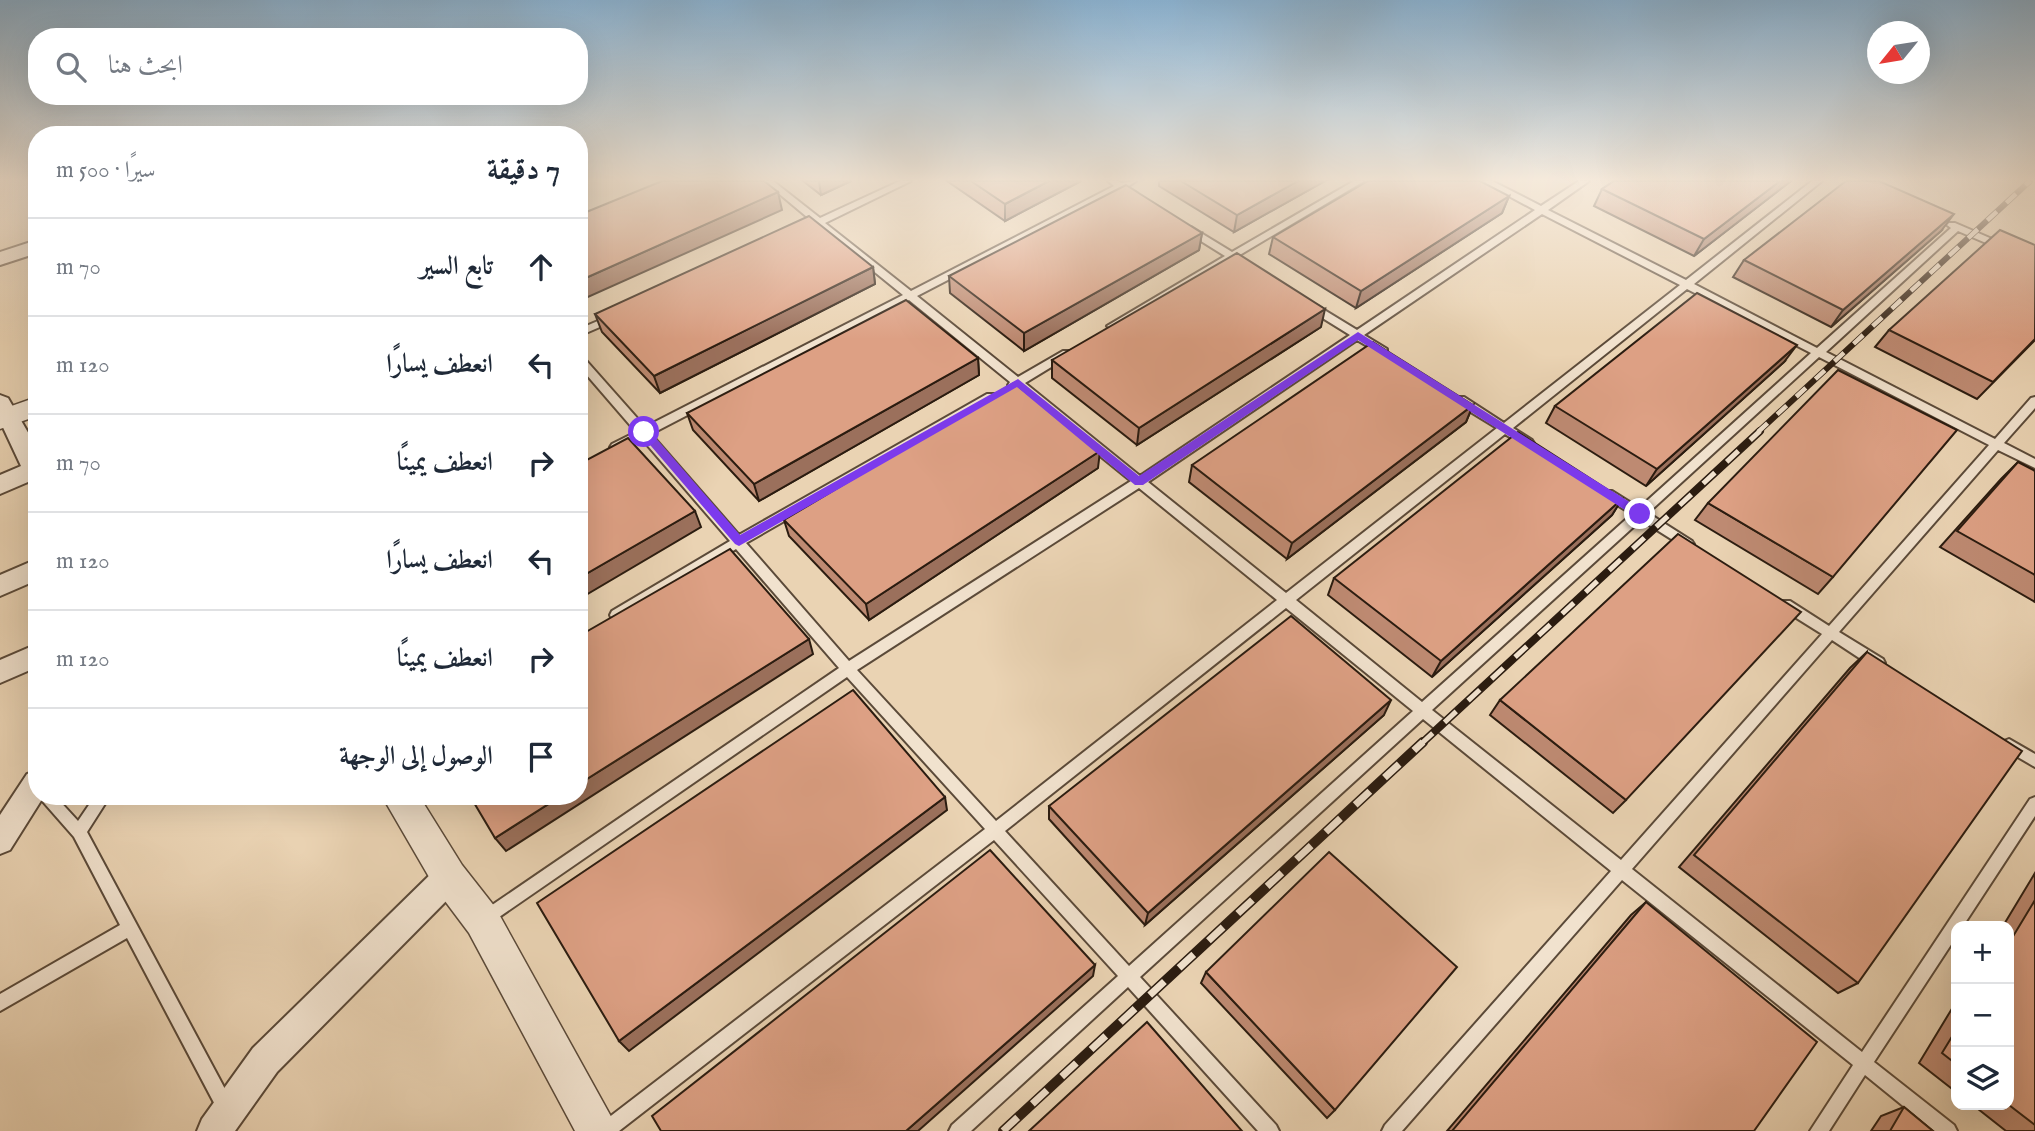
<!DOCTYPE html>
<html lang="ar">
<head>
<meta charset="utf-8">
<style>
  :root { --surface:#fff; --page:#f6f6f7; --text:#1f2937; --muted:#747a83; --line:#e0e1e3 }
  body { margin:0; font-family:"IM FELL English",Amiri,serif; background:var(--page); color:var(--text); direction:rtl }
  .controls { position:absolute; right:21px; bottom:21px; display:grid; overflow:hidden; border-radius:14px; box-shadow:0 7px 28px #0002 }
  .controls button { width:63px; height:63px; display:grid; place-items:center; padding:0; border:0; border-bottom:2px solid var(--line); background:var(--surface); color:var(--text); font:35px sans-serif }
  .compass { position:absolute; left:1867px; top:21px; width:63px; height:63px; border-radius:50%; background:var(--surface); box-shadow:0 7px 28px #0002; rotate:240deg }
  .stop { position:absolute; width:21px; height:21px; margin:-16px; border:5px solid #7c3aed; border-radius:50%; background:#fff }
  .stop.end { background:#7c3aed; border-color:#fff; box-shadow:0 2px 7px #0008 }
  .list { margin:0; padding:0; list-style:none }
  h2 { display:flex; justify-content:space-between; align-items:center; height:91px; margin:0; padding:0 28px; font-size:30px }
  h2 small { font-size:23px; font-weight:400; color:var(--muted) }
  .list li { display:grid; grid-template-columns:46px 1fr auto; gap:21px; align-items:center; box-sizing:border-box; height:98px; padding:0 28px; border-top:2px solid var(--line) }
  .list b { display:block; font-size:26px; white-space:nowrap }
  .list em { font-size:23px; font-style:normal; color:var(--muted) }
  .icon { flex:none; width:38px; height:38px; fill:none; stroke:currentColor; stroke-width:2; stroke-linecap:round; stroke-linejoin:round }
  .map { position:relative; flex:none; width:2035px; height:1131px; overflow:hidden; direction:ltr }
  .search { position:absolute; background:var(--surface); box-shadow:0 7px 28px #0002; left:28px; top:28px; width:560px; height:77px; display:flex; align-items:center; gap:18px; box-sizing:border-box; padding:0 24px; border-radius:28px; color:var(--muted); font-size:26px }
  .panel { position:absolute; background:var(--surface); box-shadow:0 7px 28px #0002; left:28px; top:126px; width:560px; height:679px; border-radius:28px; direction:rtl }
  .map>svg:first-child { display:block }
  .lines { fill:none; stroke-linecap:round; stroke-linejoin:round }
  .service-casing { stroke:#5b4a39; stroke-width:4 }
  .minor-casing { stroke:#5b4a39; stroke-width:4 }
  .tertiary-casing { stroke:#5b4a39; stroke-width:3 }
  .service { fill:#f1e2ce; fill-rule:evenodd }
  .minor { fill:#f1e2ce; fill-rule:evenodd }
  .tertiary { fill:#f1e2ce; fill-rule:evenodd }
  .rail-far2-casing { stroke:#2b1c10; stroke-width:6 }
  .rail-far1-casing { stroke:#2b1c10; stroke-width:8 }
  .rail-casing { stroke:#2b1c10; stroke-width:10 }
  .rail-far2 { stroke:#f1e2ce; stroke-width:4.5; stroke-dasharray:13; stroke-linecap:butt }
  .rail-far1 { stroke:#f1e2ce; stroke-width:5; stroke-dasharray:16; stroke-linecap:butt }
  .rail { stroke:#f1e2ce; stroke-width:7; stroke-dasharray:20; stroke-linecap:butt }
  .wall { fill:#be8a72; stroke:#2b1c10; stroke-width:2 }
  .shaded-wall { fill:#9b705c; stroke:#2b1c10; stroke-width:2 }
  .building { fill:#dda084; stroke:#2b1c10; stroke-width:2 }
  .route { fill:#7c3aed }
</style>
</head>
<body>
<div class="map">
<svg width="2035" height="1131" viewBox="0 0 2035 1131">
  <rect width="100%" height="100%" fill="#ead3b3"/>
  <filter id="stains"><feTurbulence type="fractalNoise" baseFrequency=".00286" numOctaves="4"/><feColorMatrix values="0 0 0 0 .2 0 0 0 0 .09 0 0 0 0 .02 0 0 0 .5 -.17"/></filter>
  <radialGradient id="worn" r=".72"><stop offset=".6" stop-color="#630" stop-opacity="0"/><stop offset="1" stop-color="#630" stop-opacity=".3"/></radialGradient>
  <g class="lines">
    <g class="service-casing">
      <g id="service">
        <path d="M 764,181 L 773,181 L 820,218 L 900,181 L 911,181 L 825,223 L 911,291 L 1114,186 L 1108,181 L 1118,181 L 1121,183 L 1136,181 L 1127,187 L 1137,193 L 1137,197 L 1131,197 L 1121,190 L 917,296 L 1018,377 L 1063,351 L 1071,351 L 1071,355 L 1025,383 L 1140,476 L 1350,335 L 1308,309 L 1308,305 L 1316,305 L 1357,330 L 1535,210 L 1481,181 L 1492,181 L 1541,206 L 1579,181 L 1589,181 L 1548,210 L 1686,280 L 1812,181 L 1822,181 L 1694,284 L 1817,348 L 1951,228 L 1947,225 L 1949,223 L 1955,223 L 2006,245 L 2006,249 L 2000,249 L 1958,231 L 1826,352 L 1995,439 L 2031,398 L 2035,397 L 2035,408 L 2004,443 L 2035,459 L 2035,468 L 1998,450 L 1839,632 L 1883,659 L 1885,663 L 1883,667 L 1878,669 L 1873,667 L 1832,640 L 1632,869 L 1862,1052 L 2030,799 L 2035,797 L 2035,816 L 1963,926 L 1956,926 L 1956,937 L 1874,1062 L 1954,1125 L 1957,1131 L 1934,1131 L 1865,1075 L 1829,1131 L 1810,1131 L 1853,1065 L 1622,880 L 1402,1131 L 1382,1131 L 1385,1125 L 1611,871 L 1423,719 L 1140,977 L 1276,1125 L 1279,1131 L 1258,1131 L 1128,987 L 971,1131 L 949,1131 L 952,1125 L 1118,976 L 994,840 L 619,1131 L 596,1131 L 599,1125 L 985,829 L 847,677 L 489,924 L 484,927 L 479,924 L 476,919 L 479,914 L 839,668 L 736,549 L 620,619 L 612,619 L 610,615 L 612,611 L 730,541 L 642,439 L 620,450 L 612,450 L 610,447 L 612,444 L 636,432 L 579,366 L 579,356 L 583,357 L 645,427 L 903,295 L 818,226 L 810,227 L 808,225 L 813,222 ZM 1542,214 L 1680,285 L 1504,423 L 1464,397 L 1456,397 L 1455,400 L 1456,403 L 1497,428 L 1286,593 L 1148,482 L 1357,340 L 1379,353 L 1387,353 L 1387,349 L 1364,335 ZM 1687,289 L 1811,353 L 1639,508 L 1612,491 L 1604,491 L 1602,494 L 1604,497 L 1632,514 L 1422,702 L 1296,600 L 1505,434 L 1524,446 L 1532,446 L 1534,443 L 1532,440 L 1513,428 ZM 909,300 L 1010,382 L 1008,385 L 1009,388 L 1016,388 L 1131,481 L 849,661 L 746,543 L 995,400 L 996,397 L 995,394 L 987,394 L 739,535 L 651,434 ZM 1819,357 L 1989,445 L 1829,626 L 1790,601 L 1782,601 L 1780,605 L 1782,609 L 1822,634 L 1621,860 L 1432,710 L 1641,520 L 1684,547 L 1692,547 L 1694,544 L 1692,541 L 1648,513 ZM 1139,488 L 1277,600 L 996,821 L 857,670 ZM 1286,608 L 1413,711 L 1129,966 L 1005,831 Z"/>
        <polygon points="1354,181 1364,181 1238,256 1247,262 1247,266 1241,266 1231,260 1116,328 1112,329 1107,326 1225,256 1185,231 1185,227 1191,227 1232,252"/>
        <polygon points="612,315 617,318 616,320 579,336 579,329"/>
        <polygon points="2009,739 2035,754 2035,767 2004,749 2002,745 2004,741"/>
        <polygon points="38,796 55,796 78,821 95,796 110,796 87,832 233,1104 235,1110 233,1116 227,1118 221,1116 127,938 0,1011 0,994 120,925 74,837"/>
      </g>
    </g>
    <g class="minor-casing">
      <g id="minor">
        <polygon points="37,240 37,253 0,265 0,252"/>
        <polygon points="0,395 8,398 37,448 37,485 28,482 0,494 0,475 21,466 0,421"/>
        <polygon points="37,559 37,580 0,596 0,575"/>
        <polygon points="37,644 37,667 0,683 0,660"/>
        <polygon points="37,770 37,796 44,796 10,850 0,854 0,815 27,774"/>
        <polygon points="449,863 460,867 464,877 460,887 277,1072 235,1131 197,1131 202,1119 253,1048 438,867"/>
      </g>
    </g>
    <g class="tertiary-casing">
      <g id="tertiary">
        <polygon points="37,397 37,416 0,429 0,410"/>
        <polygon points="382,796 419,796 462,865 495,907 619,1131 575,1131 469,933 436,889"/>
      </g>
    </g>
    <use href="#service" class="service"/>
    <use href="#minor" class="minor"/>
    <use href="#tertiary" class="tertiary"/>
    <g class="rail-far2-casing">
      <polyline id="rail-far2" points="1758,432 2030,181"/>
    </g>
    <g class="rail-far1-casing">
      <polyline id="rail-far1" points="1421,744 1760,431"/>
    </g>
    <g class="rail-casing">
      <polyline id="rail" points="1003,1131 1423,742"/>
    </g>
    <use href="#rail-far2" class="rail-far2"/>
    <use href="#rail-far1" class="rail-far1"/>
    <use href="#rail" class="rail"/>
  </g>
  <g class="wall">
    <polygon points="803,181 851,181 821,195"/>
    <polygon points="947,181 1081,181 1005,221"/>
    <polygon points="1159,181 1325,181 1234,232 1159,186"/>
    <polygon points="1614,181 1791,181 1694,256 1594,206 1602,189"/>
    <polygon points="1509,196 1502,213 1356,308 1269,254 1273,237"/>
    <polygon points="1941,231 1831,327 1733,277 1744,260"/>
    <polygon points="1202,233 1199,250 1024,351 950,293 949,276"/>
    <polygon points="2035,245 2035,340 1977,399 1875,347 1889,330"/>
    <polygon points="873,267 875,284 660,393 602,332 595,314"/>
    <polygon points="1321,327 1137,445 1052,378 1052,360"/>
    <polygon points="978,358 979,375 759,501 693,430 687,413"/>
    <polygon points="1784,362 1646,486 1546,423 1555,406"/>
    <polygon points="1473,405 1466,422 1287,559 1189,482 1192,465"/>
    <polygon points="2018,462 2035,471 2035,602 1940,547 2001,479"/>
    <polygon points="1098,468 869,620 789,536 784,520"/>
    <polygon points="1622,499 1612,515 1432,677 1328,595 1334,578"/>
    <polygon points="1708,503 1833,577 1818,594 1695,520"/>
    <polygon points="1867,652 1858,983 1838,993 1679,867 1850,668"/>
    <polygon points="1500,700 1626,800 1613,813 1490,715"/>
    <polygon points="1384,715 1145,925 1049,819 1049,806"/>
    <polygon points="2035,873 2035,1131 2006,1131 1973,1105 2009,1105 2009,926 2003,926"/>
    <polygon points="1646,902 1754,1131 1447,1131 1631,915"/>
    <polygon points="1206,972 1335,1110 1327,1118 1201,983"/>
    <polygon points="1956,1002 1956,1092 1919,1063"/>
    <polygon points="1904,1107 1933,1131 1871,1131 1881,1116"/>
  </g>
  <g class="shaded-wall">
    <polygon points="819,181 851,181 821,195"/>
    <polygon points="1049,181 1081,181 1005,221 1005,204"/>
    <polygon points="1298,181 1325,181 1234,232 1237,215"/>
    <polygon points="1780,181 1791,181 1694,256 1704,239"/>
    <polygon points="778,192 782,210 579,301 579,281"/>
    <polygon points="1509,196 1502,213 1356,308 1361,291"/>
    <polygon points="1954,214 1941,231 1831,327 1843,310"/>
    <polygon points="1202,233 1199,250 1024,351 1024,333"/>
    <polygon points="873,267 875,284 660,393 654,376"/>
    <polygon points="1325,309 1321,327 1137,445 1139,428"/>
    <polygon points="1797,345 1784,362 1646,486 1657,469"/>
    <polygon points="978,358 979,375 759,501 754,484"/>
    <polygon points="1473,405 1466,422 1287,559 1292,543"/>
    <polygon points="1100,451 1098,468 869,620 866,604"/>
    <polygon points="1622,499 1612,515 1432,677 1441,661"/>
    <polygon points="695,511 701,527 579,599 579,578"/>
    <polygon points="809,639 813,654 506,851 495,838 561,796 579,796 579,784"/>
    <polygon points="1391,700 1384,715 1145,925 1148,913"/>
    <polygon points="945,797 947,810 629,1051 619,1041"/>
    <polygon points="1095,965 1093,976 918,1131 906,1131"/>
  </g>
  <g class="building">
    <polygon points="662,181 764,181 778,192 579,281 579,215"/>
    <polygon points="971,181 1049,181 1005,204"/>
    <polygon points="1181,181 1298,181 1237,215"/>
    <polygon points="1368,181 1480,181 1509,196 1361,291 1273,237"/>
    <polygon points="1614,181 1780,181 1704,239 1602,189"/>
    <polygon points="1846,181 1879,181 1954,214 1843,310 1744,260"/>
    <polygon points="1126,185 1202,233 1024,333 949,276"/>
    <polygon points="809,216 873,267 654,376 595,314"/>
    <polygon points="2000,230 2035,245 2035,339 1993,382 1889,330"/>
    <polygon points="1237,253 1325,309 1139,428 1052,360"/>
    <polygon points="1697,293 1797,345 1657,469 1555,406"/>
    <polygon points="906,300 978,358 754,484 687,413"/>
    <polygon points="1373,342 1473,405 1292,543 1192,465"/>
    <polygon points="1838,370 1957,430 1833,577 1708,503"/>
    <polygon points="1014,383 1100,451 866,604 784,520"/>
    <polygon points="1518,432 1622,499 1441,661 1334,578"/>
    <polygon points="628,438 695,511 579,578 579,464"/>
    <polygon points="2018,462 2035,471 2035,575 1957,531"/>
    <polygon points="1678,534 1801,612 1626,800 1500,700"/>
    <polygon points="730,549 809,639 579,784 579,636"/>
    <polygon points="1291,616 1391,700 1148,913 1049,806"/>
    <polygon points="1867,652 2022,751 1858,983 1694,855"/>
    <polygon points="853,690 945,797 619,1041 537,903"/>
    <polygon points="470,796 561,796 495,838"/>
    <polygon points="990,850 1095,965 906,1131 661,1131 652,1116"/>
    <polygon points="1329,852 1457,967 1335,1110 1206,972"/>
    <polygon points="2035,900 2035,1125 2009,1105 2009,943"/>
    <polygon points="1646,902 1817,1042 1754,1131 1452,1131"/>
    <polygon points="1147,1022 1242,1131 1029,1131"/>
    <polygon points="1956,1030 1956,1064 1942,1053"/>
    <polygon points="1904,1107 1933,1131 1890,1131"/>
  </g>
  <linearGradient id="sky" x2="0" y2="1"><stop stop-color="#8ab4d5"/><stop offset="0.53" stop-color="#f6ebdd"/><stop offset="1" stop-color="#f6ebdd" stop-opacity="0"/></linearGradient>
  <rect width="2035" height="339" fill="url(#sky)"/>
  <polygon class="route" points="1358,332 1644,511 1644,517 1636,517 1358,340 1143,485 1135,485 1017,387 739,546 735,544 639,432 648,429 740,535 1018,379 1139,476"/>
  <rect width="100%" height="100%" filter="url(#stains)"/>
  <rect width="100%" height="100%" fill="url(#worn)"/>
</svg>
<div class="controls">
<button>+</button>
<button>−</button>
<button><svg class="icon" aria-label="layers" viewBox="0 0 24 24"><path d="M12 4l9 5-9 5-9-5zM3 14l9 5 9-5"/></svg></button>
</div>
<svg class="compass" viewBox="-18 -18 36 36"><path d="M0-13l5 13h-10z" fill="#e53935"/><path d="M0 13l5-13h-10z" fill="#747a83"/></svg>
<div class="stop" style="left:644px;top:432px"></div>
<div class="stop end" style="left:1640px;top:514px"></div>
<div class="search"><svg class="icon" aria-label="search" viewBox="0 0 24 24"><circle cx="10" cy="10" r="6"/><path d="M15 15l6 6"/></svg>ابحث هنا</div>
<section class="panel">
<h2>7 دقيقة<small>سيرًا · 500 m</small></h2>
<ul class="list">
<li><svg class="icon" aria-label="ahead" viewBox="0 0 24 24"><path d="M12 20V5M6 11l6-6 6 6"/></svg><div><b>تابع السير</b></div><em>70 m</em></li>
<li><svg class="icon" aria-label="left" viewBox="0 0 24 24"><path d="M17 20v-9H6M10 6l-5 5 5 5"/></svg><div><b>انعطف يسارًا</b></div><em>120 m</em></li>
<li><svg class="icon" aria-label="right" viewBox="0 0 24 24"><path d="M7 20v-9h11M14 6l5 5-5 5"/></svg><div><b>انعطف يمينًا</b></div><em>70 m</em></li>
<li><svg class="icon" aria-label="left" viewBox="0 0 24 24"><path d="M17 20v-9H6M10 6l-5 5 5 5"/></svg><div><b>انعطف يسارًا</b></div><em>120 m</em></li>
<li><svg class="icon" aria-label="right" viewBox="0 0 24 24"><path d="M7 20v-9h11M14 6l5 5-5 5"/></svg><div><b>انعطف يمينًا</b></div><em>120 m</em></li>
<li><svg class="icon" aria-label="arrive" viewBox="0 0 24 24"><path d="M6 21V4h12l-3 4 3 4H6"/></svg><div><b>الوصول إلى الوجهة</b></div></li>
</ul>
</section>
</div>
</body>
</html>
